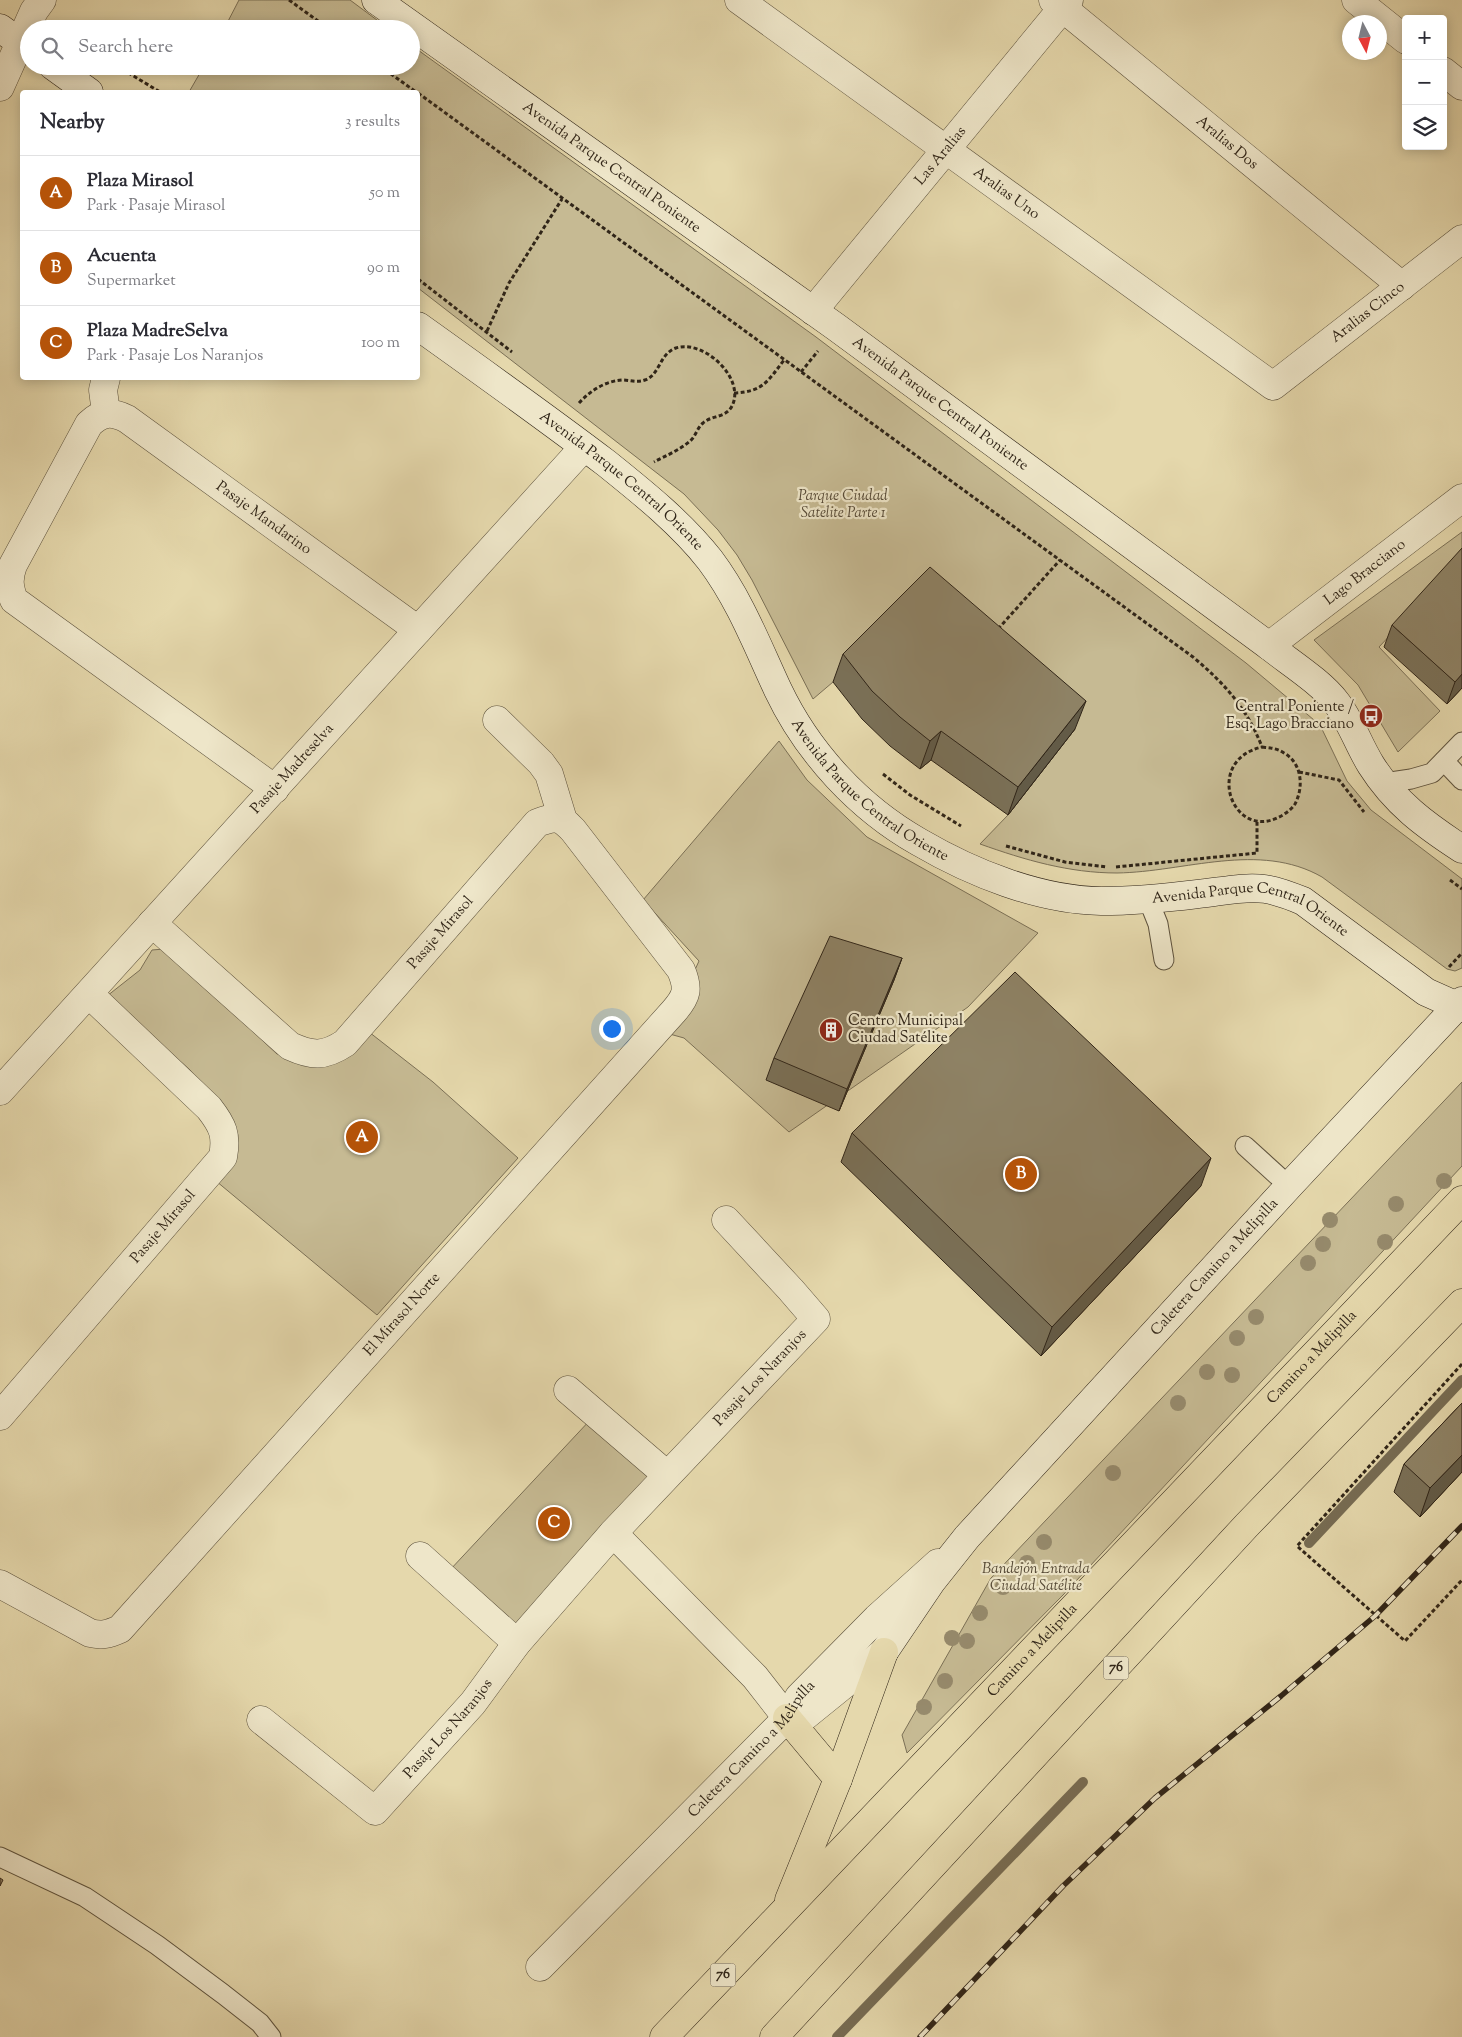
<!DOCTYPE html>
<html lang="en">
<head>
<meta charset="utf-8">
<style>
  :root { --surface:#fff; --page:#f7f7f7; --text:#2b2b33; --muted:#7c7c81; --line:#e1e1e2; --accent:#b45309 }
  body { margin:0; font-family:"Sorts Mill Goudy",serif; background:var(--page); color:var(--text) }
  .controls { position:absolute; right:15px; top:15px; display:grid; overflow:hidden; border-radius:5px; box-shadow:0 2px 12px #0003 }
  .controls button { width:45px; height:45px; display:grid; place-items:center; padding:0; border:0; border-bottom:1px solid var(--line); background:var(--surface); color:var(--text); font:25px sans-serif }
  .compass { position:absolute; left:1342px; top:15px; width:45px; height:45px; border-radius:50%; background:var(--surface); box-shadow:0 2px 12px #0003; rotate:173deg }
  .you { position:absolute; left:611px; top:1028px; width:18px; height:18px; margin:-12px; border:4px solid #fff; border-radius:50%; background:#1a73e8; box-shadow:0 0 0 8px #1a73e833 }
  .badge { display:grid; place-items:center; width:32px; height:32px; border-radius:50%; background:var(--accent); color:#fff; font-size:16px; font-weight:700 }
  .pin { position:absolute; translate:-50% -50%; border:2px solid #fff; box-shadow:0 1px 5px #0006 }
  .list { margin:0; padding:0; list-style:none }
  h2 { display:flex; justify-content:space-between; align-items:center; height:65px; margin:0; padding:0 20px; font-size:21px }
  h2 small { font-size:16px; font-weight:400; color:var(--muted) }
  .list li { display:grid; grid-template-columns:32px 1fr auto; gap:15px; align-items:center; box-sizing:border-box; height:75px; padding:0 20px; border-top:1px solid var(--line) }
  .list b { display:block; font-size:19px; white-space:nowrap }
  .list p { margin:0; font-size:16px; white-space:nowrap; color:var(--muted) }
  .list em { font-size:16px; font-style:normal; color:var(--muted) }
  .icon { flex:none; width:28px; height:28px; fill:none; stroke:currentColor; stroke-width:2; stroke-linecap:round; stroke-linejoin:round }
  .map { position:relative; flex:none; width:1462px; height:2037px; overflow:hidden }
  .search { position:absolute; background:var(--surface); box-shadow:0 2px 12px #0003; left:20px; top:20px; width:400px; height:55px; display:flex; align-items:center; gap:12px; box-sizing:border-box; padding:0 18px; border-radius:28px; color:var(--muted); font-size:19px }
  .panel { position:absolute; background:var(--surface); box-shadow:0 2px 12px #0003; left:20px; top:90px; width:400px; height:290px; border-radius:5px }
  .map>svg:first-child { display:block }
  .green { fill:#c6ba93; stroke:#7b7056 }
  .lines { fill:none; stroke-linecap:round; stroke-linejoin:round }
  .stream { stroke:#776c53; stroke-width:10 }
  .lane-casing { stroke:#5d523d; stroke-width:21 }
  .street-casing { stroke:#5d523d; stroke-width:29 }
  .secondary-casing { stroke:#302518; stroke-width:29 }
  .primary-casing { stroke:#302518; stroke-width:29 }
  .path { stroke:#302518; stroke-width:3; stroke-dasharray:4 2.5; stroke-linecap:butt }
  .lane { stroke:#eee6c9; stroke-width:19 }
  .street { stroke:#eee6c9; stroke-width:28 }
  .secondary { stroke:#eee6c9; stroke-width:28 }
  .primary { stroke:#e5d8ac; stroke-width:28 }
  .rail-casing { stroke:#302518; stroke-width:5.5 }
  .rail { stroke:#eee6c9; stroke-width:4; stroke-dasharray:11; stroke-linecap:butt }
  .tree { fill:#968a6c }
  .wall { fill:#7a7057; stroke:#302518 }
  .shaded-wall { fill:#635b47; stroke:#302518 }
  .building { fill:#8e8265; stroke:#302518 }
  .labels { text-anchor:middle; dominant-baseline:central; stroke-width:4.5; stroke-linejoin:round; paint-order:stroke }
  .shield { fill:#eee6c9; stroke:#695f4d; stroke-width:1 }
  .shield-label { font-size:14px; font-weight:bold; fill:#302518 }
  .street-label { font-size:15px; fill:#302518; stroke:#eee6c9 }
  .park-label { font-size:15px; font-style:italic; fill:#564a37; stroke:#eee6c9 }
  .poi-label { font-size:15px; fill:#302518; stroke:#eee6c9; text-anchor:end }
</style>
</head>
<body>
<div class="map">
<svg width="1462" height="2037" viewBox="0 0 1462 2037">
  <rect width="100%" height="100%" fill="#e5d8ac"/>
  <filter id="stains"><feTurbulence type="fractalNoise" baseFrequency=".004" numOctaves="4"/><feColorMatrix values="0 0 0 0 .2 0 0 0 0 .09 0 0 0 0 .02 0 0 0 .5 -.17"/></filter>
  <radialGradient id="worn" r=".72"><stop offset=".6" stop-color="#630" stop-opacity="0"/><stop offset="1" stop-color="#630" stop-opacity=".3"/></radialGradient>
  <g class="green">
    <polygon points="239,0 350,0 389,29 224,29"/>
    <path d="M 411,45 L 816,337 L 1246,663 L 1320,725 L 1347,781 L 1371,810 L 1462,879 L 1462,968 L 1455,971 L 1447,969 L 1322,877 C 1259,841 1185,872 1117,873 C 1069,873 1025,860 980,844 L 1008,815 L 1075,729 L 833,682 L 813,699 L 752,580 L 737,555 L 718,530 L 684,494 L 418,288 L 418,92 L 189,92 L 204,66 L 411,66 Z"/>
    <polygon points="1462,532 1462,559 1379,647 1440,711 1398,752 1358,685 1314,640"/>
    <polygon points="779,741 807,780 867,837 1038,933 968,1007 789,1132 684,1038 666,1033 699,961 643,900"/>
    <polygon points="164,949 277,1054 328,1061 369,1032 433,1082 518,1158 377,1315 216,1181 229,1122 190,1070 107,996 140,970 152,950"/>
    <polygon points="1462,1082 1462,1166 1063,1595 907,1753 902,1735 991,1578"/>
    <polygon points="592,1418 659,1476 515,1632 449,1571"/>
  </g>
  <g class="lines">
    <g class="stream">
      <polyline points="1309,1543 1462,1380"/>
      <polyline points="837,2037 1083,1782"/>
    </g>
    <g class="lane-casing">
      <g id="lane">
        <polyline points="1444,761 1462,780"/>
        <polyline points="1384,783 1411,779 1432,773 1462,742"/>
        <polyline points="1148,899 1158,924 1164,960"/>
        <polyline points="1245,1146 1289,1186"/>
        <polyline points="0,1857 85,1897 157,1945 223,1994 260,2023 271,2037"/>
      </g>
    </g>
    <g class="street-casing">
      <g id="street">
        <path id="s1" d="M 739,0 L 1273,386 L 1462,239"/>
        <path id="s2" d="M 1053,0 L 1402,286"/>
        <polyline points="1356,0 1406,40"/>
        <polyline points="1443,71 1462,86"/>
        <polyline points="0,87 34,11 42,0"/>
        <path id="s3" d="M 813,311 L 1069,0"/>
        <polyline points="106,413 103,390 106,378"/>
        <path id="s4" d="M 1269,646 L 1462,498"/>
        <polyline points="497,720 541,763 549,774 563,820"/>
        <path id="s5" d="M 275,789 L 14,600 C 9,587 8,579 13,565 L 89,424 C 102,412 111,411 127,419 L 418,630"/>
        <path id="s6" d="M 0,1091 L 584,447"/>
        <polyline points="568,1390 667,1475"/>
        <path id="s7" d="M 0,1416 L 223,1157 C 227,1135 223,1126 209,1108 L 89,994"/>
        <polyline points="613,1533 755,1677 787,1718"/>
        <polyline points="420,1556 517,1643"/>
        <path id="s8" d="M 0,1584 L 90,1633 C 102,1636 109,1634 120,1629 L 674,1011 C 687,996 689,989 681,970 L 573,830 C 560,816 555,816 537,823 L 345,1043 C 324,1057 312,1056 290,1046 L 152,923"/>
        <polyline points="787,1718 805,1716 884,1652"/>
        <path id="s9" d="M 261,1720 L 375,1811 L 473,1703 L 517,1643 L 613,1533 L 816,1319 L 791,1290 L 726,1220"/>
        <path id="s10" d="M 540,1967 L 787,1718 L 799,1697 L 877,1618 L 938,1563"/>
      </g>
    </g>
    <g class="secondary-casing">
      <g id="secondary">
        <path id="s11" d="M 376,0 L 836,327 L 1269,646 C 1289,662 1321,682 1336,702 C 1351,721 1358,744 1371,765 C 1395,803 1425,825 1462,849"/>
        <polyline points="0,28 29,49"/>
        <polyline points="53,66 89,92"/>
        <path id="s12" d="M 418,326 C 481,371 544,416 606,463 C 642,492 681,523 710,560 C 740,600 757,645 778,690 C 808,753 859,808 919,842 C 972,873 1039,900 1101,901 C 1133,901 1166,898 1198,894 C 1220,892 1243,886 1265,889 C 1279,891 1291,896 1303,901 L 1426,992 L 1462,1008"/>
        <path id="s13" d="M 884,1652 L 932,1581 L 967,1537 L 1289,1186 L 1462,1001"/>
      </g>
    </g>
    <g class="primary-casing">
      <g id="primary">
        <polyline points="787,1718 838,1779"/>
        <polyline points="789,1900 838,1779 884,1652"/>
        <path id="s14" d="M 664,2037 L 1462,1200"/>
        <polyline points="774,2037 1247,1525 1462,1303"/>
      </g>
    </g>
    <g class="path">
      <polyline points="289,0 329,29"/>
      <polyline points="117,66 160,92"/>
      <polyline points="380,66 416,92"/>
      <path d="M 418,93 L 1193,657 C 1224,683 1247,708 1262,747"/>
      <polyline points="418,279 512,352"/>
      <polyline points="487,331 509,283 562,199"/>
      <polyline points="801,372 818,351"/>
      <path d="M 734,393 C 763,392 768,381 784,360"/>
      <path d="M 579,403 C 590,391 605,381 622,380 C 630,380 637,383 645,380 C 660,375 659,354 676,348 C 704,339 746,379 732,406 C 726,418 712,415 703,423 C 697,428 696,436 690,441 C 680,450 665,456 654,462"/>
      <polyline points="998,629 1060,560"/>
      <path d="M 1262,747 C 1270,748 1277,748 1284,753 C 1302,763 1304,787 1295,804 C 1291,810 1284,815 1277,818 C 1231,839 1204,760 1262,747 Z"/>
      <polyline points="1299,772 1339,780 1364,812"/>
      <polyline points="883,774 910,795 961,826"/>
      <polyline points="1006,846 1065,862 1107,867"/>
      <polyline points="1116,867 1257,853 1257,822"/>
      <polyline points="1450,880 1462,889"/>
      <polyline points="1449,967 1462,953"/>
      <polyline points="1462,1364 1297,1546 1405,1641 1462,1580"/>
    </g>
    <use href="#lane" class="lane"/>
    <use href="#street" class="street"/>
    <use href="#secondary" class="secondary"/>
    <use href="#primary" class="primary"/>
    <g class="rail-casing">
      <polyline id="rail" points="920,2037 1063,1886 1108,1843 1155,1798 1281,1696 1375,1616 1462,1526"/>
    </g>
    <use href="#rail" class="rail"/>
  </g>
  <g class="tree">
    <circle cx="1444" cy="1181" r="8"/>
    <circle cx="1396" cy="1204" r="8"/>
    <circle cx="1330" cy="1220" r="8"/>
    <circle cx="1385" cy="1242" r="8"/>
    <circle cx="1323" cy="1244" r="8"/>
    <circle cx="1308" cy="1263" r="8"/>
    <circle cx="1256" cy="1317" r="8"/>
    <circle cx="1237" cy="1338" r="8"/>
    <circle cx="1207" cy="1372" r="8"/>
    <circle cx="1232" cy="1375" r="8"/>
    <circle cx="1178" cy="1403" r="8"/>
    <circle cx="1113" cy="1473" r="8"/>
    <circle cx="1044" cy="1542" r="8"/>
    <circle cx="1027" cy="1563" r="8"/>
    <circle cx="1003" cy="1587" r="8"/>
    <circle cx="980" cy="1613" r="8"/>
    <circle cx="952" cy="1638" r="8"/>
    <circle cx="967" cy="1641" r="8"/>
    <circle cx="945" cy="1681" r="8"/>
    <circle cx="924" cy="1707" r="8"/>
  </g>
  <g class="wall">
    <polygon points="1392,625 1462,688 1447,704 1384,647"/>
    <polygon points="843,654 1075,729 1008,815 931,760 920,769 890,746 862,719 833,682"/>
    <polygon points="902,958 894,980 839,1111 766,1080 774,1058"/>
    <polygon points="852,1133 1201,1186 1041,1356 841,1162"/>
    <polygon points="1462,1403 1462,1472 1420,1517 1394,1492 1404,1464"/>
  </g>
  <g class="shaded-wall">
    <polygon points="1462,674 1462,688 1447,704 1455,682"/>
    <polygon points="1086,701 1075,729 1008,815 1018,787"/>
    <polygon points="941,731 931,760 920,769 930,741"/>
    <polygon points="902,958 894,980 839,1111 847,1089"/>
    <polygon points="1211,1158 1201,1186 1041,1356 1052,1327"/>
    <polygon points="1462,1455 1462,1472 1420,1517 1430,1488"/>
  </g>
  <g class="building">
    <polygon points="1462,548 1462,674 1455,682 1392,625"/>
    <polygon points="930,567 1086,701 1018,787 941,731 930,741 900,717 872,691 843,654"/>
    <polygon points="830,936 902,958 847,1089 774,1058"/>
    <polygon points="1015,972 1211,1158 1052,1327 852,1133"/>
    <polygon points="1462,1403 1462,1455 1430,1488 1404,1464"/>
    <polygon points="0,1878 3,1880 0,1886"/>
  </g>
  <defs>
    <g id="bus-disc" transform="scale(1.25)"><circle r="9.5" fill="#8f2418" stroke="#eee6c9"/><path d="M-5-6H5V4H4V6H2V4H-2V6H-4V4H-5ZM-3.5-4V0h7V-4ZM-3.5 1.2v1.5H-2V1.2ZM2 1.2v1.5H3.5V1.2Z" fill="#fff"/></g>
    <g id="building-disc" transform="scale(1.25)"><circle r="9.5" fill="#8f2418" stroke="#eee6c9"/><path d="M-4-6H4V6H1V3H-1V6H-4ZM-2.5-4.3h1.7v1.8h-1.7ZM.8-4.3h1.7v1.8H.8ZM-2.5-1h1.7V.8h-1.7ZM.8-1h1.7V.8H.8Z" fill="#fff"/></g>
  </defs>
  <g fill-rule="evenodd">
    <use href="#bus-disc" x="1371" y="716"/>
    <use href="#building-disc" x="831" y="1030"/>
  </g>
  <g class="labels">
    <g class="shield">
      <rect x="1103.5" y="1656.5" width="25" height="23" rx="4"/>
      <rect x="710.5" y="1963.5" width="25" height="23" rx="4"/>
    </g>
    <g class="shield-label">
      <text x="1116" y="1668">76</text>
      <text x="723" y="1975">76</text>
    </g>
    <g class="street-label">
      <text stroke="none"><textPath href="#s2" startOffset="225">Aralias Dos</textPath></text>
      <text stroke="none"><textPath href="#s3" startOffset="201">Las Aralias</textPath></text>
      <text stroke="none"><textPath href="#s11" startOffset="289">Avenida Parque Central Poniente</textPath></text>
      <text stroke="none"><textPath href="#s1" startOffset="330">Aralias Uno</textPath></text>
      <text stroke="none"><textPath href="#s1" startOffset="779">Aralias Cinco</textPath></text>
      <text stroke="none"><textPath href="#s11" startOffset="694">Avenida Parque Central Poniente</textPath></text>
      <text stroke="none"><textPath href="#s12" startOffset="256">Avenida Parque Central Oriente</textPath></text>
      <text stroke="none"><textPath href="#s5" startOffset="729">Pasaje Mandarino</textPath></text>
      <text stroke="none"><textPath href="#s4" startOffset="121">Lago Bracciano</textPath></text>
      <text stroke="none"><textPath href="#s6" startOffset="435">Pasaje Madreselva</textPath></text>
      <text stroke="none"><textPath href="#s12" startOffset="661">Avenida Parque Central Oriente</textPath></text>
      <text stroke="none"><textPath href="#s12" startOffset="1081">Avenida Parque Central Oriente</textPath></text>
      <text transform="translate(441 933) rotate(-49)">Pasaje Mirasol</text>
      <text stroke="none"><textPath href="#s7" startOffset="250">Pasaje Mirasol</textPath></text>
      <text stroke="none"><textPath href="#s13" startOffset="508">Caletera Camino a Melipilla</textPath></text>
      <text stroke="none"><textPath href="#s8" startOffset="556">El Mirasol Norte</textPath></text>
      <text stroke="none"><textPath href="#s14" startOffset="939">Camino a Melipilla</textPath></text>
      <text stroke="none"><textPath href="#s9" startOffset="726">Pasaje Los Naranjos</textPath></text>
      <text stroke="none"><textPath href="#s14" startOffset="534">Camino a Melipilla</textPath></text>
      <text stroke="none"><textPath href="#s9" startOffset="256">Pasaje Los Naranjos</textPath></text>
      <text stroke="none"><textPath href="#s10" startOffset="304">Caletera Camino a Melipilla</textPath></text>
    </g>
    <g class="park-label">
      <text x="843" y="496">Parque Ciudad<tspan x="843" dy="17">Satelite Parte 1</tspan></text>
      <text x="1036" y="1569">Bandejón Entrada<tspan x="1036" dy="17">Ciudad Satélite</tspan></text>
    </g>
    <g class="poi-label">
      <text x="1354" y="707">Central Poniente /<tspan x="1354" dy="17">Esq. Lago Bracciano</tspan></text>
      <text x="848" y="1021" text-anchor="start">Centro Municipal<tspan x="848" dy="17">Ciudad Satélite</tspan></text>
    </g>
  </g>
  <rect width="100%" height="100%" filter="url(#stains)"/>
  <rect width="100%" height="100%" fill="url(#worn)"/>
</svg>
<div class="controls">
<button>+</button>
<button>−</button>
<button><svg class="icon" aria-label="layers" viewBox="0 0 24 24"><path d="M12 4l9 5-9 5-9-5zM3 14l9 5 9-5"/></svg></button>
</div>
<svg class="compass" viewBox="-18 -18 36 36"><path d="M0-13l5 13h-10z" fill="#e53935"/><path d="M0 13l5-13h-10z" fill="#7c7c81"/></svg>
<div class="you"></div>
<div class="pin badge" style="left:362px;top:1137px">A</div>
<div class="pin badge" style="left:1021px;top:1174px">B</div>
<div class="pin badge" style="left:554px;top:1523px">C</div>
<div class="search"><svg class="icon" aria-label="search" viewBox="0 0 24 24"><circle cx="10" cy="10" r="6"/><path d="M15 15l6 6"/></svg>Search here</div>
<section class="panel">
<h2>Nearby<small>3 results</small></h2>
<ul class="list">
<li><span class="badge">A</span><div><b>Plaza Mirasol</b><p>Park · Pasaje Mirasol</p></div><em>50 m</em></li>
<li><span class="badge">B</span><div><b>Acuenta</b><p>Supermarket</p></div><em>90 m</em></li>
<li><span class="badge">C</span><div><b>Plaza MadreSelva</b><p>Park · Pasaje Los Naranjos</p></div><em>100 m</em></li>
</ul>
</section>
</div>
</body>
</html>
